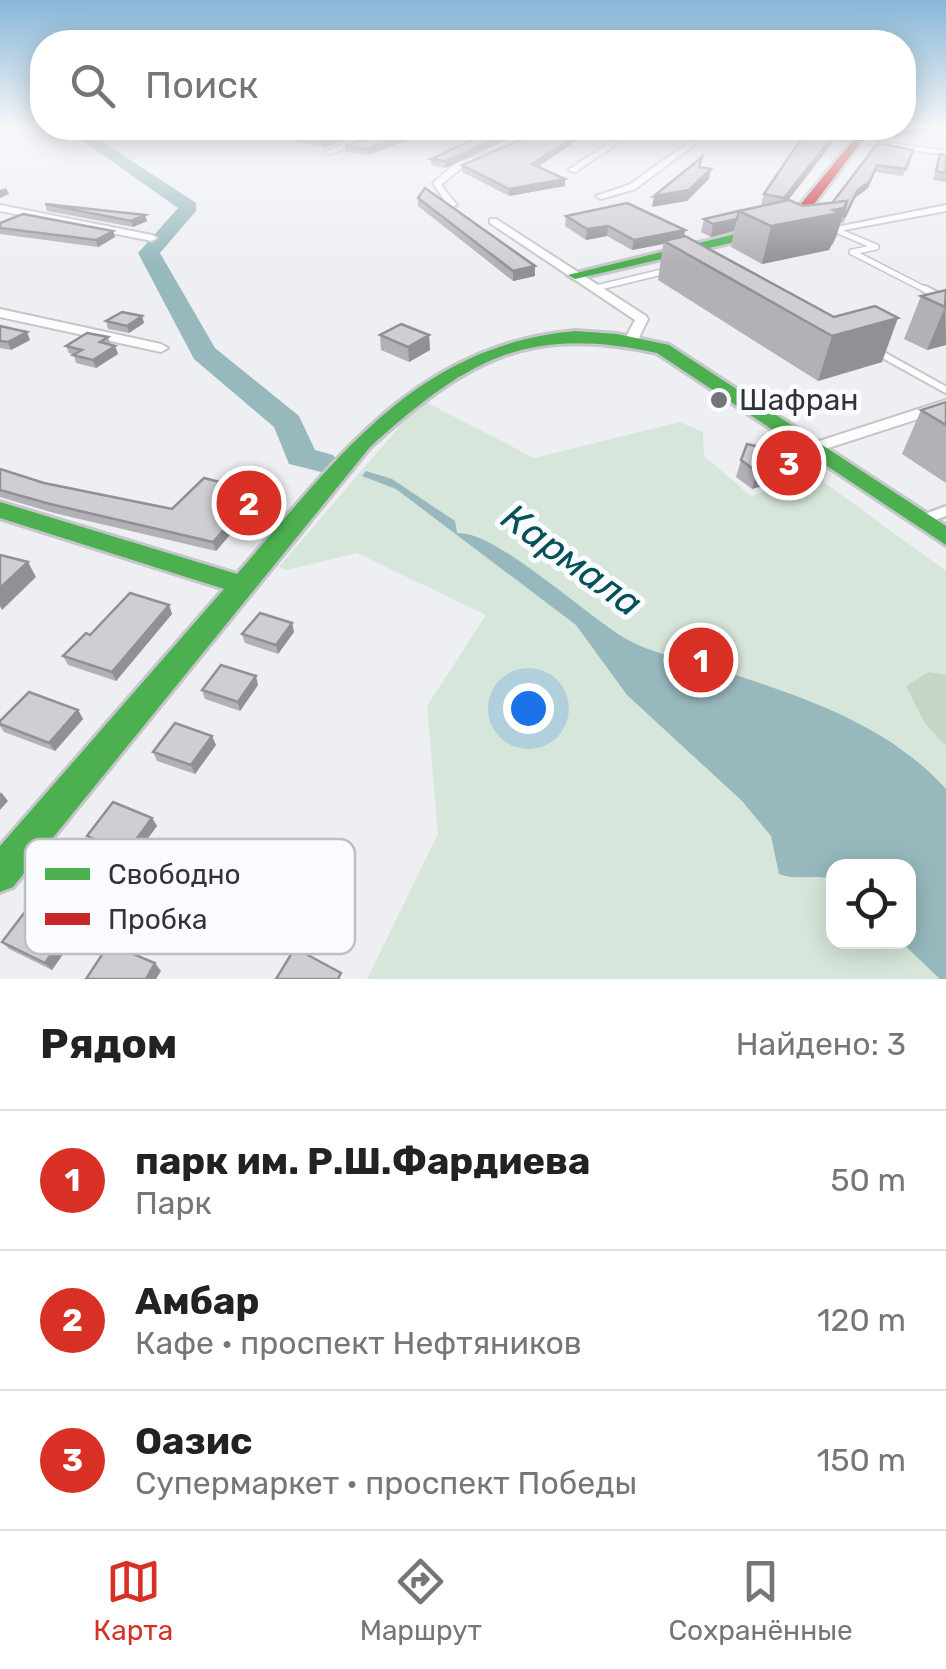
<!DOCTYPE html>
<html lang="ru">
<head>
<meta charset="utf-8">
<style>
  :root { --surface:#fff; --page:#f2f2f2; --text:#222; --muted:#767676; --line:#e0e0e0; --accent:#d93025 }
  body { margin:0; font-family:Rubik,sans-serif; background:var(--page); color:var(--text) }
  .controls { position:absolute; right:30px; bottom:30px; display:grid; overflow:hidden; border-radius:20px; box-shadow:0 5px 25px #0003 }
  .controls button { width:90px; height:90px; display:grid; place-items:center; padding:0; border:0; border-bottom:2px solid var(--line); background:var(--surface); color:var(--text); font:50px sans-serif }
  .you { position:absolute; left:528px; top:708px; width:35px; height:35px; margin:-25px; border:8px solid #fff; border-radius:50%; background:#1a73e8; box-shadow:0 0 0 15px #1a73e833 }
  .badge { display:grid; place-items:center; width:65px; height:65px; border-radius:50%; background:var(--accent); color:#fff; font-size:32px; font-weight:700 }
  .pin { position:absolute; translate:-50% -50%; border:5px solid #fff; box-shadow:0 2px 10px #0006 }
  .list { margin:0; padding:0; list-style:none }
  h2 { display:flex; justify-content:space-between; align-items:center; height:130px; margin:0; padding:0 40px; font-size:42px }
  h2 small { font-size:32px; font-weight:400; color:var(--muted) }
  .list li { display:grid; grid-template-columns:65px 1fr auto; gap:30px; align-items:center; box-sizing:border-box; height:140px; padding:0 40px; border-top:2px solid var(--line) }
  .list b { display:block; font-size:38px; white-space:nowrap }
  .list p { margin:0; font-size:32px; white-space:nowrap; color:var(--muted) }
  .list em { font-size:32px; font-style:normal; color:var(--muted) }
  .icon { flex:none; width:55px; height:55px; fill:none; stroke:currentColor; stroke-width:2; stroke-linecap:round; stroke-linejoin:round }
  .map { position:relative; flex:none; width:946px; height:979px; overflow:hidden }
  .search { position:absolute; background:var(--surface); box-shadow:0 5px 25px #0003; left:30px; right:30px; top:30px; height:110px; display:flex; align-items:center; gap:25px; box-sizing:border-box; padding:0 35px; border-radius:40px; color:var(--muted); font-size:38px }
  .sheet { height:550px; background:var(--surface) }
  nav { display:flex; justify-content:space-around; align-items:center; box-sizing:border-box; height:140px; border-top:2px solid var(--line); background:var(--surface); font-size:28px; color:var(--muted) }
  nav a { display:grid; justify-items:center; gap:5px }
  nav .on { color:var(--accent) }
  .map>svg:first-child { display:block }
  .green { fill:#d7e6da; fill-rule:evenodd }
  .forest { fill:#c5d6c8 }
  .water { fill:#97b9be }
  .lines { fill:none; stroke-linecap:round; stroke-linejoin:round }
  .river { fill:#97b9be; fill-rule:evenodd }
  .lane-far2-casing { stroke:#c5c6ca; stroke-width:8 }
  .lane-far1-casing { stroke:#c5c6ca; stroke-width:10 }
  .lane-casing { stroke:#c5c6ca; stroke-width:14 }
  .street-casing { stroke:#c5c6ca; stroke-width:4 }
  .fast-casing { stroke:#c5c6ca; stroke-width:6 }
  .jam-casing { stroke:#c5c6ca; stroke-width:6 }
  .lane-far2 { stroke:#fcfdfd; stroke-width:5 }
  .lane-far1 { stroke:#fcfdfd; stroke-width:6 }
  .lane { stroke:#fcfdfd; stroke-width:9 }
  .street { fill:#fcfdfd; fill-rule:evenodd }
  .fast { fill:#4caf50; fill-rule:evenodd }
  .jam { fill:#c62828; fill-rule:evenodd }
  .wall { fill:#b3b0b7 }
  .shaded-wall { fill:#929095 }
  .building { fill:#d0cdd5; stroke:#929095; stroke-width:2.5 }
  .poi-dot { fill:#747578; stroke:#fafbfe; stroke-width:4 }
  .labels { text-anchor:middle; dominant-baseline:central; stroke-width:10; stroke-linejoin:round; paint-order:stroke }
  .poi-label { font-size:30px; fill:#323336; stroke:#fafbfe; text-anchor:start }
  .near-water-label { font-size:38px; font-style:italic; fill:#055158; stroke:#fafbfe }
  .key { fill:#fafbfe; stroke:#bebfc2; stroke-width:2.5 }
  .key-label { font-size:28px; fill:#323336 }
</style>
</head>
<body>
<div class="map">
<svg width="946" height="979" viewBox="0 0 946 979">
  <rect width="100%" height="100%" fill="#eeeff3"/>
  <path class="green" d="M 422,400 L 534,458 L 680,422 L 703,432 L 704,456 L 751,496 L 814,475 L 946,571 L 946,979 L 367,979 L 438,834 L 427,706 L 486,615 L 357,553 L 287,570 L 279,567 ZM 834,866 L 908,866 L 908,942 L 834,942 Z"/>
  <polygon class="forest" points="929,672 946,675 946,746 926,725 906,686"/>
  <path class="water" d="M 366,471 L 392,479 L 455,521 L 457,533 C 496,530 590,620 630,641 C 654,654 685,659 711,667 C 794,694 886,722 946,789 L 946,979 L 940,979 L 901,942 L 908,942 L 908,866 L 834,866 L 833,879 C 813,874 797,881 779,874 L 771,836 L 742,801 L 627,695 L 576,625 L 396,489 L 362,476 Z"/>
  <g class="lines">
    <polygon class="river" points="66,129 83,129 196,203 196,211 160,253 215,348 299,416 315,450 333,455 338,462 333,469 321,472 289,464 274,427 194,359 138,253 178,208"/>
    <g class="lane-far2-casing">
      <g id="lane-far2">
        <polyline points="836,230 876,247 853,252"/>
        <polyline points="852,252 930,292"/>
        <polyline points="596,288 666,271"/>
      </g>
    </g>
    <g class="lane-far1-casing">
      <g id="lane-far1">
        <polyline points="925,289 946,300"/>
        <polyline points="876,351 946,390"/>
      </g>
    </g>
    <g class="lane-casing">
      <polyline id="lane" points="922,520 946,511"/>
    </g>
    <g class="street-casing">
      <g id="street">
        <polygon points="259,129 270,129 242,139 238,137"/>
        <polygon points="385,129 396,129 331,154 324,152"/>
        <polygon points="631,129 639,129 575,172 568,170"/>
        <polygon points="708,129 716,129 635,189 601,199 596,196 629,185"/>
        <polygon points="769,129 790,129 946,151 946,155"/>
        <polygon points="488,152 495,154 461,168 441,185 457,205 449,207 433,183 455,164"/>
        <polygon points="0,205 152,235 157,238 152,241 0,211"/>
        <polygon points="946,205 946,211 817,235 812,232"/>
        <polygon points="490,219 496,219 646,316 648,319 637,342 627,342 625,339 635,320 490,223"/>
        <polygon points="0,309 161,344 168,348 161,352 0,317"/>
        <polygon points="946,400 946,410 822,450 816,452 808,447 810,444"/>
      </g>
    </g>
    <g class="fast-casing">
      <g id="fast">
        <polygon points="760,228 767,232 765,235 575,279 568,275"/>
        <path d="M 575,331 L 617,334 L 669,345 L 946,526 L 946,545 L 657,353 C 525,324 466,361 370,447 L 13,887 L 0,892 L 0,846 L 224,589 L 0,518 L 0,502 L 237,574 C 336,461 413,346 575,331 Z"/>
      </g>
    </g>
    <g class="jam-casing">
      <polygon id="jam" points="875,129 888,129 861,142 796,228 786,228 786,222 855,138"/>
    </g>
    <use href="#lane-far2" class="lane-far2"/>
    <use href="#lane-far1" class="lane-far1"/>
    <use href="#lane" class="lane"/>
    <use href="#street" class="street"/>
    <use href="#fast" class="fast"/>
    <use href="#jam" class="jam"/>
  </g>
  <g class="wall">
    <polygon points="270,129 374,129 324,148 270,134"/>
    <polygon points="390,129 436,129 368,155 346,152 345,146"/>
    <polygon points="439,129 531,129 445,168 431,165 431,159 479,136"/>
    <polygon points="546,129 588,129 587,133 582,133 581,138 538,167 565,186 509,196 462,172 462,165"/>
    <polygon points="695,129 680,140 658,137 658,132"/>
    <polygon points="888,129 934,129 895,137 886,134"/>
    <polygon points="833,136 831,145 788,200 803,206 832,203 878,143 913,150 903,176 875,172 868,188 855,198 843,223 841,223 836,237 833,244 831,245 829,250 762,264 731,247 734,231 711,237 701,232 704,219 764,205 761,205 764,194"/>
    <polygon points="940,154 946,155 946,182 933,180"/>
    <polygon points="418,198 535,266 535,276 513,281 418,206"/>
    <polygon points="45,204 145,215 147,221 133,227 47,211"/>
    <polygon points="566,216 685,230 684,236 882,362 818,381 658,280 663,244 632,250 607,236 586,240 565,226"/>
    <polygon points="0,223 113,231 115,237 98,247 0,234"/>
    <polygon points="946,290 946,345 927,350 904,339 921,296"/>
    <polygon points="142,316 144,323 129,333 108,329 106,321"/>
    <polygon points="0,326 30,340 11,350 0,348"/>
    <polygon points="380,335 429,335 430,350 409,362 381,350"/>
    <polygon points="108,337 111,345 115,346 118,354 96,368 76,363 74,355 69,353 66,346"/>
    <polygon points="946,402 946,483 902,454 921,410"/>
    <polygon points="807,458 801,475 752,489 736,477 741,460"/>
    <polygon points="0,469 44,483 172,509 258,492 260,500 216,551 54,513 0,497"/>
    <polygon points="169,605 172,614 116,681 68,665 63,656 90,635"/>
    <polygon points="292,623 294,632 278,654 245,643 242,634"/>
    <polygon points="258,685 240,711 205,699 202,690"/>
    <polygon points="78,710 83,719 55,751 4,732 0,726 0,721"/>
    <polygon points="216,745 195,774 157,761 153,752"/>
    <polygon points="152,818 157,826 131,861 92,844 87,836"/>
    <polygon points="76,919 82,927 52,970 9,949 2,942"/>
  </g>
  <g class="shaded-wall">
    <polygon points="357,129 374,129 324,148 323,142"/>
    <polygon points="420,129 436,129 368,155 368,149"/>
    <polygon points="518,129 531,129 445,168 445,161"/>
    <polygon points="575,129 588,129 587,133 582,133 581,138 532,170 532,164"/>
    <polygon points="689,129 695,129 680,140 681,135"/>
    <polygon points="898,129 934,129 895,137"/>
    <polygon points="833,136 831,145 782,208 784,198"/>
    <polygon points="877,165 868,188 855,198 843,223 857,191"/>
    <polygon points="711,169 709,179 687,201 652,207 654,196"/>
    <polygon points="565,179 565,186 509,196 509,189"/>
    <polygon points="6,188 9,194 0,198 0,190"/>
    <polygon points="847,201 836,237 829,250 762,264 771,226"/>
    <polygon points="145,215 147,221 133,227 131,221"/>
    <polygon points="737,219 734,231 711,237 713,224"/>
    <polygon points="608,226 607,236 586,240 587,229"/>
    <polygon points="685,230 683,241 664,241 663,244 632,250 634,240"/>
    <polygon points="113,231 115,237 98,247 96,240"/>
    <polygon points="535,266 535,276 513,281 513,271"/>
    <polygon points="945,307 946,345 927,350"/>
    <polygon points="142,316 144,323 129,333 127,326"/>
    <polygon points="898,318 882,362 818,381 832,336"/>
    <polygon points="27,332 30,340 11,350 8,342"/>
    <polygon points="429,335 430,350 409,362 408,347"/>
    <polygon points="115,346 118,354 96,368 93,360"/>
    <polygon points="807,458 801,475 752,489 757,472"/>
    <polygon points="258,492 260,500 216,551 213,542"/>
    <polygon points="28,562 36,577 2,610 0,606 0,588"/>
    <polygon points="169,605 172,614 116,681 112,672"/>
    <polygon points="292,623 294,632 278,654 276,645"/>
    <polygon points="256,676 258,685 240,711 238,702"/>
    <polygon points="78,710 83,719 55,751 49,743"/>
    <polygon points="212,736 216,745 195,774 191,765"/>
    <polygon points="1,792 8,801 0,810 0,794"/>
    <polygon points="152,818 157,826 131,861 126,853"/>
    <polygon points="76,919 82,927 52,970 45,963"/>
    <polygon points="155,963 161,971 156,979 146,979"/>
  </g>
  <g class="building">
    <polygon points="274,129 357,129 323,142"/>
    <polygon points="390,129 420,129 368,149 345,146"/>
    <polygon points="474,129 518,129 445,161 431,159 489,132"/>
    <polygon points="546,129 576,129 582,132 532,164 565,179 509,189 462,165"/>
    <polygon points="662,129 689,129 681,135 658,132"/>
    <polygon points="805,133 833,136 784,198 764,194"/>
    <polygon points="878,143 913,150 906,169 877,165 870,181 857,191 845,216 843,216 847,201 832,203"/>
    <polygon points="940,154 946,155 946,173 936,171"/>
    <polygon points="702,157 699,167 711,169 689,190 654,196"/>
    <polygon points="425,188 535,266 513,271 418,198"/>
    <polygon points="789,200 803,206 847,201 844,208 833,210 840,213 771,226 739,211"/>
    <polygon points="627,203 685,230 634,240 608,226 587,229 566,216"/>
    <polygon points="45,204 145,215 131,221"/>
    <polygon points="739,211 737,219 713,224 704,219"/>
    <polygon points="23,214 113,231 96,240 0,228 0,223"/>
    <polygon points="685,236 834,317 875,306 898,318 832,336 664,241"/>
    <polygon points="946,290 945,307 921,296"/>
    <polygon points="122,312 142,316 127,326 106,321"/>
    <polygon points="401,324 429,335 408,347 380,335"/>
    <polygon points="0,326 27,332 8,342 0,341"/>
    <polygon points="87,333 108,337 100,342 115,346 93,360 73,355 82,350 66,346"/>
    <polygon points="946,402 946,425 921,410"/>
    <polygon points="747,444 807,458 757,472 741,460"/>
    <polygon points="0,469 44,483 172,509 204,478 258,492 213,542 50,504 0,490"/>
    <polygon points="0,555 28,562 0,588"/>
    <polygon points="130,593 169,605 112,672 63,656 86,633 90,635"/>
    <polygon points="260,613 292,623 276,645 242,634"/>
    <polygon points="221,665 256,676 238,702 202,690"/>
    <polygon points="29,692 78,710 49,743 0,724 0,721"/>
    <polygon points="175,723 212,736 191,765 153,752"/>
    <polygon points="113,802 152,818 126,853 87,836"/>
    <polygon points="34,900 76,919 45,963 2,942"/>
    <polygon points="109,944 155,963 146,979 86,979"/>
    <polygon points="295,948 341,973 338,979 276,979"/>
  </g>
  <linearGradient id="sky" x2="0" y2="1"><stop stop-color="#87b6d7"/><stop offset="0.48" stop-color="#f7f8fa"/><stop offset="1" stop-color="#f7f8fa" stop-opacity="0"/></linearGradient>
  <rect width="946" height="266" fill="url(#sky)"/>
  <circle class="poi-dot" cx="719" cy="400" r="10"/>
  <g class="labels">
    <g class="poi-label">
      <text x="739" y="400">Шафран</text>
    </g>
    <g class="near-water-label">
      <text transform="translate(572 560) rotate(36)">Кармала</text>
    </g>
  </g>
  <rect x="25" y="839" width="330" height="115" rx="15" class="key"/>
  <rect x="45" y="868" width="45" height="12" fill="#4caf50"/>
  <rect x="45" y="913" width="45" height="12" fill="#c62828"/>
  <g class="key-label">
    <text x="108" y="884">Свободно</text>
    <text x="108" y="929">Пробка</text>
  </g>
</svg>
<div class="controls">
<button><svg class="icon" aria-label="locate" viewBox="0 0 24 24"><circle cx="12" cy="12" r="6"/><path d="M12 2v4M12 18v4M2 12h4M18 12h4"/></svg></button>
</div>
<div class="you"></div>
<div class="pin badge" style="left:701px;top:660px">1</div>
<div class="pin badge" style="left:249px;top:503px">2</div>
<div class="pin badge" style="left:789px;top:463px">3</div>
<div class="search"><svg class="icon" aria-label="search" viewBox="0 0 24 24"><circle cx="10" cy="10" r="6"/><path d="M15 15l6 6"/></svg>Поиск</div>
</div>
<section class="sheet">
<h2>Рядом<small>Найдено: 3</small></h2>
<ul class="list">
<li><span class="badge">1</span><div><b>парк им. Р.Ш.Фардиева</b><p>Парк</p></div><em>50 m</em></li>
<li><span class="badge">2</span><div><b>Амбар</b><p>Кафе · проспект Нефтяников</p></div><em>120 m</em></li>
<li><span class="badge">3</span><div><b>Оазис</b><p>Супермаркет · проспект Победы</p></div><em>150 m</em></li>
</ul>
</section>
<nav>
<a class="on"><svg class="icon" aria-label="map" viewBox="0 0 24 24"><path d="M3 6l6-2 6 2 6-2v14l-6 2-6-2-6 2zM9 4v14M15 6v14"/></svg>Карта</a>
<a><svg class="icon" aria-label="directions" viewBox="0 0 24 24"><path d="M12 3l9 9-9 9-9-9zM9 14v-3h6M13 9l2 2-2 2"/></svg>Маршрут</a>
<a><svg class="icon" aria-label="saved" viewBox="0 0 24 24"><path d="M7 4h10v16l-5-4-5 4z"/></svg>Сохранённые</a>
</nav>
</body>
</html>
